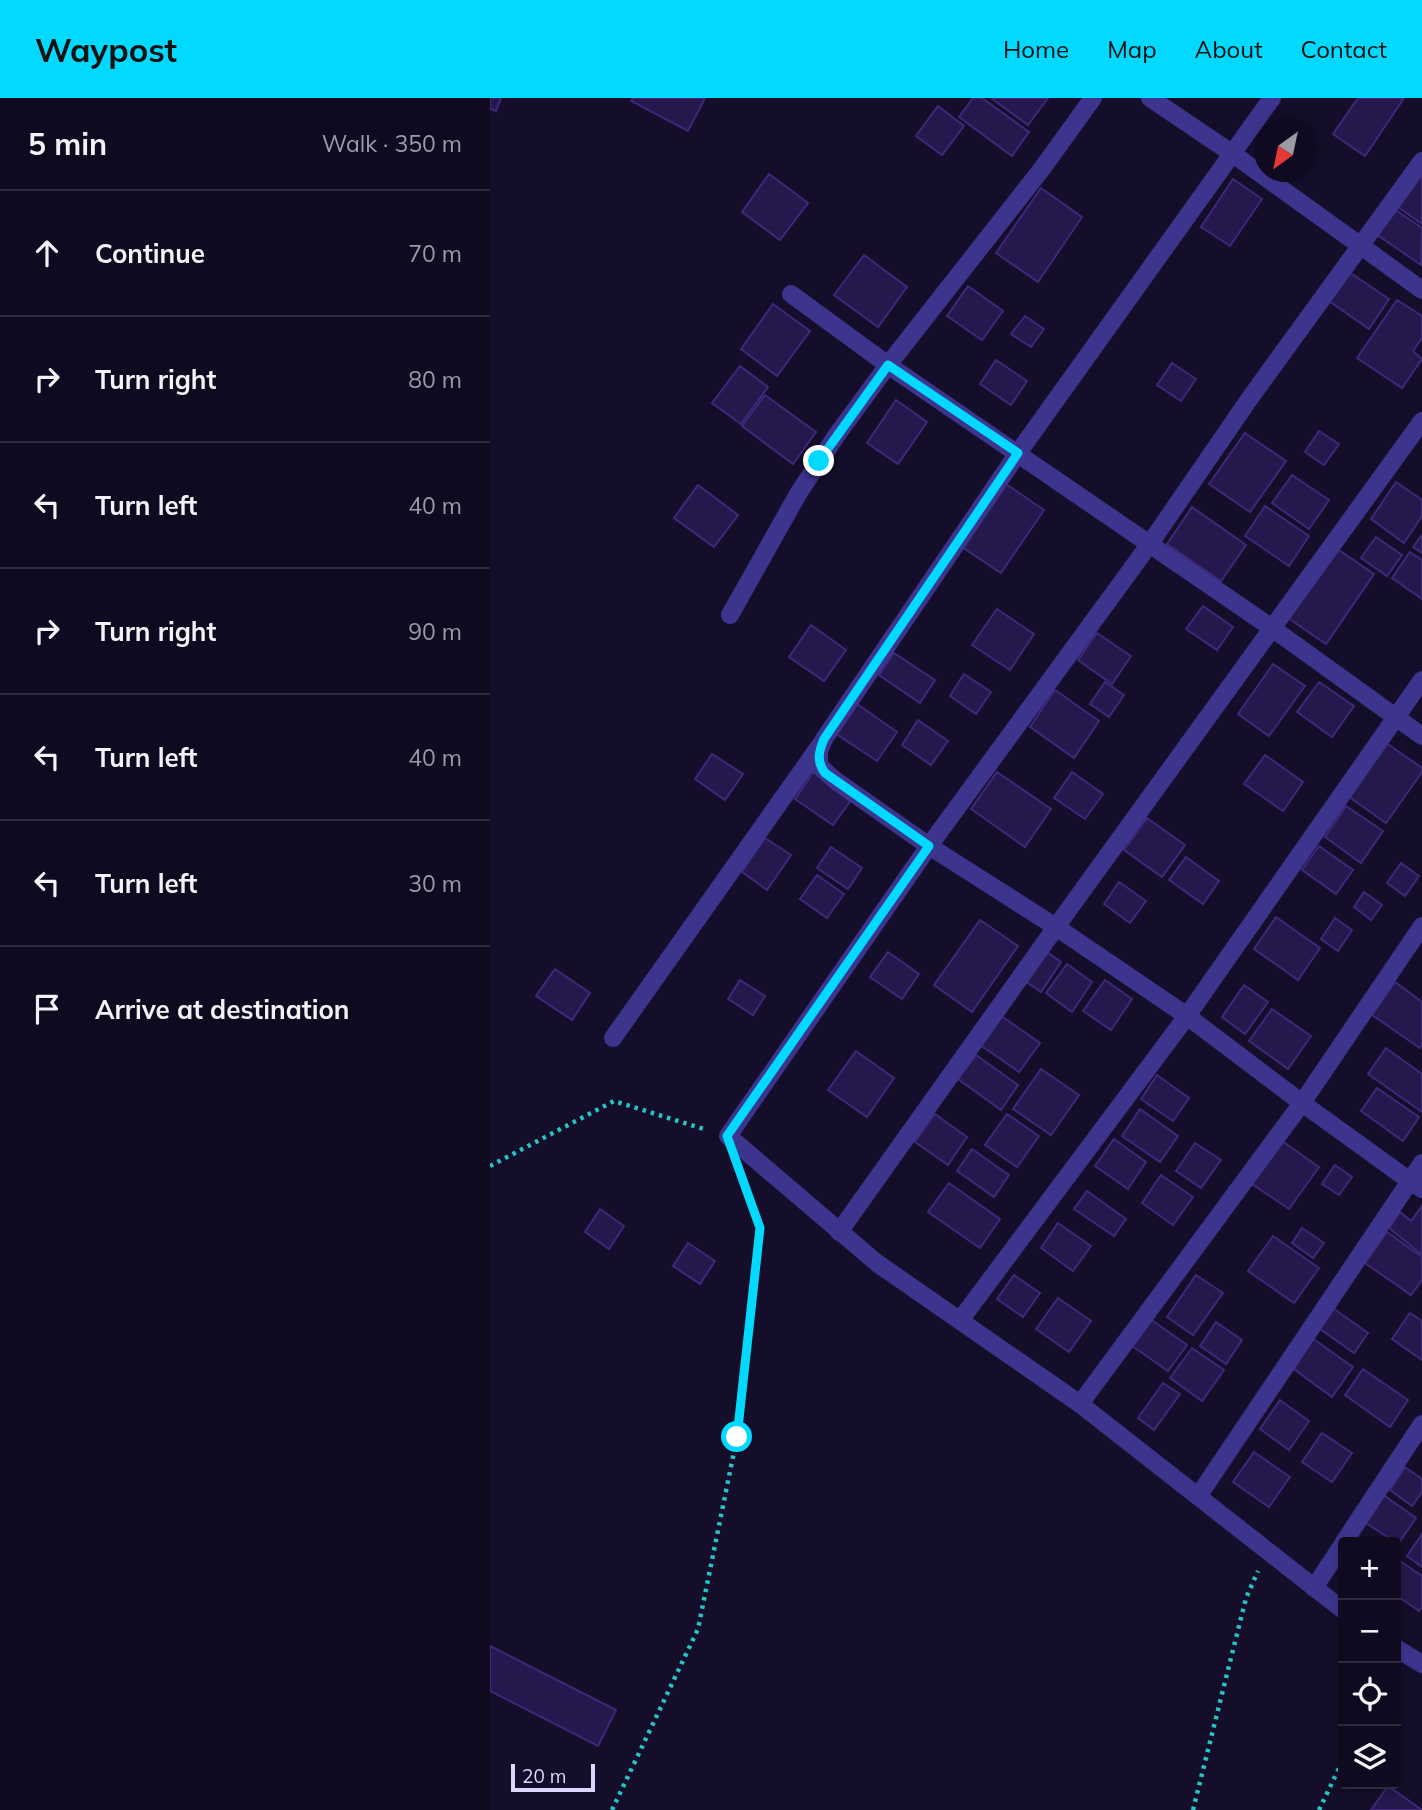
<!DOCTYPE html>
<html lang="en">
<head>
<meta charset="utf-8">
<style>
  :root { --surface:#0f0a20; --page:#181329; --text:#f1f3f6; --muted:#9b9aa5; --line:#2f2b3e; --accent:#02d9ff }
  body { margin:0; font-family:Mulish,sans-serif; background:var(--page); color:var(--text) }
  .controls { position:absolute; right:21px; bottom:21px; display:grid; overflow:hidden; border-radius:7px; box-shadow:0 4px 10px #0003 }
  .controls button { width:63px; height:63px; display:grid; place-items:center; padding:0; border:0; border-bottom:2px solid var(--line); background:var(--surface); color:var(--text); font:35px sans-serif }
  .compass { position:absolute; left:764px; top:21px; width:63px; height:63px; border-radius:50%; background:var(--surface); box-shadow:0 4px 10px #0003; rotate:213deg }
  .scale { position:absolute; left:21px; bottom:18px; width:84px; box-sizing:border-box; padding-left:7px; border:4px solid #ddd6ff; border-top:0; font-size:19px; line-height:24px; white-space:nowrap; color:#ddd6ff; -webkit-text-stroke:5px #140e2a; paint-order:stroke }
  .stop { position:absolute; width:21px; height:21px; margin:-16px; border:5px solid #02d9ff; border-radius:50%; background:#fff }
  .stop.end { background:#02d9ff; border-color:#fff; box-shadow:0 2px 7px #0008 }
  .list { margin:0; padding:0; list-style:none }
  h2 { display:flex; justify-content:space-between; align-items:center; height:91px; margin:0; padding:0 28px; font-size:30px }
  h2 small { font-size:23px; font-weight:400; color:var(--muted) }
  .list li { display:grid; grid-template-columns:46px 1fr auto; gap:21px; align-items:center; box-sizing:border-box; height:126px; padding:0 28px; border-top:2px solid var(--line) }
  .list b { display:block; font-size:26px; white-space:nowrap }
  .list em { font-size:23px; font-style:normal; color:var(--muted) }
  .icon { flex:none; width:38px; height:38px; fill:none; stroke:currentColor; stroke-width:2; stroke-linecap:round; stroke-linejoin:round }
  .map { position:relative; flex:none; width:932px; height:1712px; overflow:hidden }
  header { display:flex; align-items:center; gap:42px; box-sizing:border-box; height:98px; padding:0 35px; background:var(--accent); color:#111 }
  header strong { font-size:33px }
  nav { display:flex; gap:38px; margin-inline-start:auto; font-size:24px }
  main { display:flex }
  aside { flex:1; background:var(--surface) }
  .map>svg:first-child { display:block }
  .building { fill:#25184c; stroke:#3d287a; stroke-width:2 }
  .lines { fill:none; stroke-linecap:round; stroke-linejoin:round }
  .path { stroke:#25c5c4; stroke-width:4.5; stroke-dasharray:3.5 5; stroke-linecap:butt }
  .minor { stroke:#3d358d; stroke-width:18 }
  .route { stroke:#02d9ff; stroke-width:9 }
</style>
</head>
<body>
<header>
<strong>Waypost</strong>
<nav><a>Home</a><a>Map</a><a>About</a><a>Contact</a></nav>
</header>
<main>
<aside>
<h2>5 min<small>Walk · 350 m</small></h2>
<ul class="list">
<li><svg class="icon" aria-label="ahead" viewBox="0 0 24 24"><path d="M12 20V5M6 11l6-6 6 6"/></svg><div><b>Continue</b></div><em>70 m</em></li>
<li><svg class="icon" aria-label="right" viewBox="0 0 24 24"><path d="M7 20v-9h11M14 6l5 5-5 5"/></svg><div><b>Turn right</b></div><em>80 m</em></li>
<li><svg class="icon" aria-label="left" viewBox="0 0 24 24"><path d="M17 20v-9H6M10 6l-5 5 5 5"/></svg><div><b>Turn left</b></div><em>40 m</em></li>
<li><svg class="icon" aria-label="right" viewBox="0 0 24 24"><path d="M7 20v-9h11M14 6l5 5-5 5"/></svg><div><b>Turn right</b></div><em>90 m</em></li>
<li><svg class="icon" aria-label="left" viewBox="0 0 24 24"><path d="M17 20v-9H6M10 6l-5 5 5 5"/></svg><div><b>Turn left</b></div><em>40 m</em></li>
<li><svg class="icon" aria-label="left" viewBox="0 0 24 24"><path d="M17 20v-9H6M10 6l-5 5 5 5"/></svg><div><b>Turn left</b></div><em>30 m</em></li>
<li><svg class="icon" aria-label="arrive" viewBox="0 0 24 24"><path d="M6 21V4h12l-3 4 3 4H6"/></svg><div><b>Arrive at destination</b></div></li>
</ul>
</aside>
<div class="map">
<svg width="932" height="1712" viewBox="0 0 932 1712">
  <rect width="100%" height="100%" fill="#140e2a"/>
  <g class="building">
    <polygon points="0,0 11,0 6,13 0,11"/>
    <polygon points="143,0 215,0 198,33 141,3"/>
    <polygon points="483,0 492,0 539,34 522,58 469,19"/>
    <polygon points="501,0 558,0 538,27"/>
    <polygon points="868,0 914,0 875,58 843,36"/>
    <polygon points="448,8 474,28 452,57 426,38"/>
    <polygon points="932,69 932,126 905,107"/>
    <polygon points="279,76 318,105 290,142 252,114"/>
    <polygon points="743,81 772,101 740,148 711,129"/>
    <polygon points="551,90 592,119 548,184 506,155"/>
    <polygon points="904,111 932,130 931,167 886,136"/>
    <polygon points="374,157 417,189 388,229 344,197"/>
    <polygon points="859,174 899,201 879,231 839,203"/>
    <polygon points="478,188 513,213 492,242 457,218"/>
    <polygon points="907,202 932,218 932,240 923,253 932,261 912,290 867,260"/>
    <polygon points="283,206 320,233 287,278 251,251"/>
    <polygon points="535,218 554,231 541,249 521,236"/>
    <polygon points="506,262 537,283 521,307 490,286"/>
    <polygon points="682,265 706,281 691,303 667,287"/>
    <polygon points="250,268 278,289 251,326 222,305"/>
    <polygon points="275,297 326,334 303,366 252,328"/>
    <polygon points="406,302 437,324 408,366 377,345"/>
    <polygon points="829,333 849,346 834,367 815,354"/>
    <polygon points="755,335 796,363 760,414 719,386"/>
    <polygon points="802,377 839,402 819,431 782,405"/>
    <polygon points="906,384 932,402 932,418 914,445 881,421"/>
    <polygon points="516,386 554,412 511,475 472,449"/>
    <polygon points="208,387 248,417 224,449 184,420"/>
    <polygon points="775,408 819,438 799,468 755,438"/>
    <polygon points="702,409 756,447 731,483 677,446"/>
    <polygon points="932,437 932,455 923,449"/>
    <polygon points="886,439 912,457 897,478 871,460"/>
    <polygon points="846,450 884,476 836,546 798,520"/>
    <polygon points="920,454 932,462 932,501 902,480"/>
    <polygon points="713,508 743,529 727,552 696,531"/>
    <polygon points="507,511 544,536 520,572 482,547"/>
    <polygon points="321,527 356,552 334,583 299,559"/>
    <polygon points="607,535 641,558 622,586 588,562"/>
    <polygon points="404,555 445,582 430,605 389,577"/>
    <polygon points="783,566 815,588 779,638 748,616"/>
    <polygon points="474,576 501,594 486,616 460,598"/>
    <polygon points="615,584 634,597 619,619 600,606"/>
    <polygon points="829,584 864,608 842,639 807,614"/>
    <polygon points="565,592 609,623 584,660 540,629"/>
    <polygon points="367,606 407,634 387,663 346,636"/>
    <polygon points="428,622 458,643 441,667 412,647"/>
    <polygon points="895,644 932,670 932,674 896,725 858,698"/>
    <polygon points="222,656 253,676 235,702 205,681"/>
    <polygon points="775,657 813,684 793,713 754,686"/>
    <polygon points="325,672 364,698 343,727 305,701"/>
    <polygon points="507,674 561,711 535,749 481,711"/>
    <polygon points="582,674 613,696 595,721 564,700"/>
    <polygon points="856,708 893,733 871,765 835,739"/>
    <polygon points="657,720 695,747 672,779 634,752"/>
    <polygon points="275,740 301,757 277,792 252,774"/>
    <polygon points="829,748 863,772 846,796 812,772"/>
    <polygon points="341,749 372,770 358,791 327,770"/>
    <polygon points="696,759 729,783 713,806 679,782"/>
    <polygon points="911,765 929,778 915,798 897,785"/>
    <polygon points="327,777 354,796 337,820 310,801"/>
    <polygon points="629,784 656,803 640,825 614,806"/>
    <polygon points="874,794 892,807 881,822 864,809"/>
    <polygon points="786,819 830,850 808,882 764,851"/>
    <polygon points="845,820 862,832 848,853 831,841"/>
    <polygon points="490,822 528,848 482,914 444,887"/>
    <polygon points="553,851 571,864 551,894 532,881"/>
    <polygon points="398,854 429,876 412,901 380,879"/>
    <polygon points="577,866 602,884 582,914 556,895"/>
    <polygon points="65,871 100,895 82,922 46,898"/>
    <polygon points="250,882 275,898 263,917 238,901"/>
    <polygon points="615,882 642,901 621,932 593,913"/>
    <polygon points="905,884 932,904 932,947 930,950 882,917"/>
    <polygon points="754,887 778,904 755,936 732,919"/>
    <polygon points="782,911 821,938 798,971 759,943"/>
    <polygon points="507,915 550,945 529,974 486,944"/>
    <polygon points="896,950 932,976 932,1014 878,976"/>
    <polygon points="366,953 404,980 377,1019 338,992"/>
    <polygon points="486,957 528,987 511,1012 468,981"/>
    <polygon points="551,971 589,997 561,1037 523,1011"/>
    <polygon points="667,977 699,1000 683,1023 651,1001"/>
    <polygon points="887,990 929,1019 913,1043 871,1013"/>
    <polygon points="650,1011 688,1038 670,1064 632,1038"/>
    <polygon points="445,1016 477,1039 458,1067 425,1044"/>
    <polygon points="517,1016 549,1038 527,1069 495,1047"/>
    <polygon points="624,1041 656,1064 638,1091 605,1068"/>
    <polygon points="792,1043 829,1069 799,1111 762,1086"/>
    <polygon points="705,1045 731,1062 711,1090 686,1073"/>
    <polygon points="482,1051 519,1077 504,1099 467,1073"/>
    <polygon points="845,1067 862,1079 849,1097 832,1086"/>
    <polygon points="671,1077 703,1099 683,1127 652,1105"/>
    <polygon points="459,1085 510,1121 490,1150 438,1114"/>
    <polygon points="597,1093 636,1121 624,1138 584,1111"/>
    <polygon points="932,1108 932,1155 931,1156 899,1130 910,1114 921,1123"/>
    <polygon points="110,1111 134,1128 119,1151 95,1134"/>
    <polygon points="568,1125 601,1148 583,1173 551,1150"/>
    <polygon points="812,1130 834,1145 823,1160 802,1145"/>
    <polygon points="897,1134 932,1159 932,1182 921,1197 875,1165"/>
    <polygon points="783,1138 829,1170 804,1205 758,1173"/>
    <polygon points="198,1145 225,1163 210,1186 183,1168"/>
    <polygon points="524,1177 550,1195 533,1219 507,1201"/>
    <polygon points="706,1177 733,1195 703,1237 677,1219"/>
    <polygon points="568,1200 601,1223 579,1254 546,1231"/>
    <polygon points="840,1208 878,1235 864,1255 826,1228"/>
    <polygon points="920,1215 932,1223 932,1262 902,1241"/>
    <polygon points="656,1218 697,1247 678,1273 638,1245"/>
    <polygon points="726,1224 752,1242 736,1266 710,1248"/>
    <polygon points="822,1240 863,1269 842,1299 801,1269"/>
    <polygon points="702,1250 734,1272 712,1303 680,1280"/>
    <polygon points="873,1271 918,1302 900,1329 855,1297"/>
    <polygon points="673,1285 690,1296 664,1332 648,1320"/>
    <polygon points="790,1302 819,1323 799,1352 770,1331"/>
    <polygon points="832,1335 862,1355 842,1384 812,1364"/>
    <polygon points="764,1354 800,1379 779,1409 743,1384"/>
    <polygon points="915,1369 932,1381 932,1394 922,1408 900,1392"/>
    <polygon points="892,1396 926,1420 908,1446 873,1423"/>
    <polygon points="932,1436 932,1469 917,1458"/>
    <polygon points="910,1463 932,1478 932,1509 929,1513 906,1497 906,1469"/>
    <polygon points="0,1548 126,1612 108,1648 0,1593"/>
    <polygon points="898,1688 932,1712 881,1712"/>
  </g>
  <g class="lines">
    <g class="path">
      <polyline points="0,1068 124,1003 217,1032"/>
      <polyline points="122,1712 208,1531 247,1339 270,1130 253,1082"/>
      <polyline points="703,1712 756,1500 768,1473"/>
      <polyline points="829,1712 853,1662"/>
    </g>
    <g class="minor">
      <polyline points="603,0 551,72 398,267 782,530 932,638"/>
      <polyline points="660,0 743,56 932,192"/>
      <polyline points="782,0 528,355 334,641 329,653 329,668 346,683 439,748 566,829 697,918 812,1005 932,828"/>
      <polyline points="240,517 308,396 346,338 398,267 301,196"/>
      <polyline points="123,940 331,646"/>
      <polyline points="349,1134 566,829 932,323"/>
      <polyline points="471,1221 697,918 932,582"/>
      <polyline points="590,1306 812,1005 920,1083 932,1065"/>
      <polyline points="709,1397 920,1083 932,1091"/>
      <polyline points="854,1444 932,1326"/>
      <polyline points="824,1490 853,1446"/>
      <polyline points="853,1512 590,1306 387,1165 238,1038 439,748 659,447 760,300 932,63"/>
      <polyline points="906,1550 932,1566"/>
    </g>
  </g>
  <g class="lines">
    <path class="route" d="M 247,1339 L 270,1130 L 237,1038 L 439,748 L 335,675 C 326,663 329,653 334,641 L 528,355 L 398,267 L 329,363"/>
  </g>
</svg>
<div class="controls">
<button>+</button>
<button>−</button>
<button><svg class="icon" aria-label="locate" viewBox="0 0 24 24"><circle cx="12" cy="12" r="6"/><path d="M12 2v4M12 18v4M2 12h4M18 12h4"/></svg></button>
<button><svg class="icon" aria-label="layers" viewBox="0 0 24 24"><path d="M12 4l9 5-9 5-9-5zM3 14l9 5 9-5"/></svg></button>
</div>
<svg class="compass" viewBox="-18 -18 36 36"><path d="M0-13l5 13h-10z" fill="#e53935"/><path d="M0 13l5-13h-10z" fill="#9b9aa5"/></svg>
<div class="scale">20 m</div>
<div class="stop" style="left:247px;top:1339px"></div>
<div class="stop end" style="left:329px;top:363px"></div>
</div>
</main>
</body>
</html>
